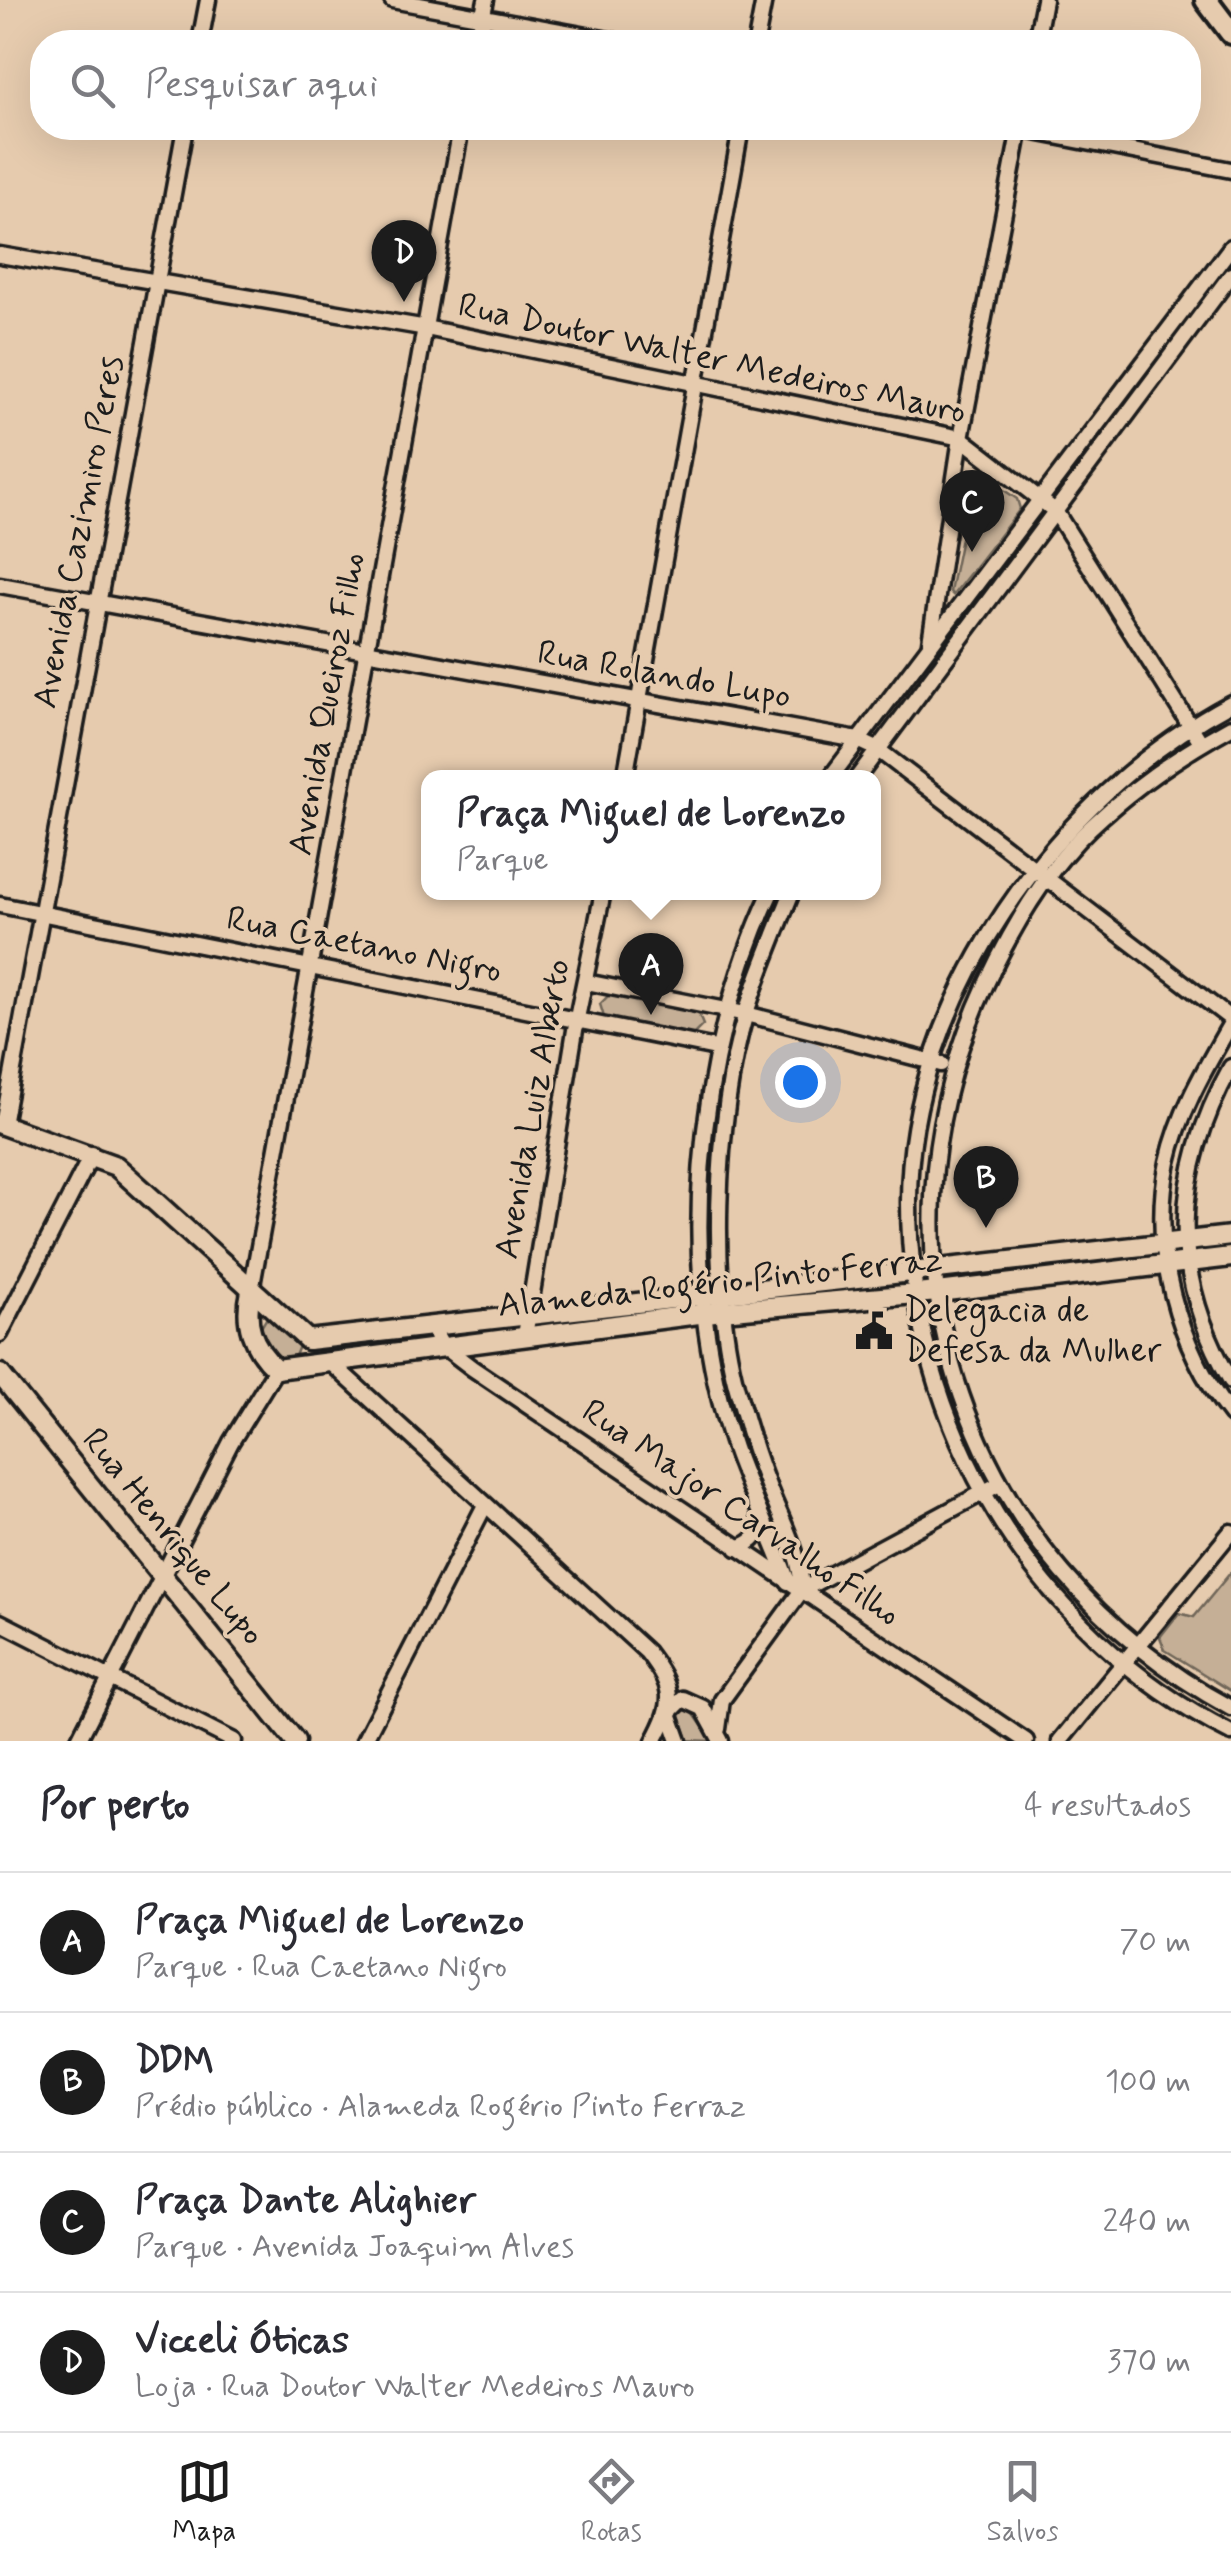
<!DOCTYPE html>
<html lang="pt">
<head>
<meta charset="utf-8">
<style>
  :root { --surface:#fff; --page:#f2f2f3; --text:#2b2b33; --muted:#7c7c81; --line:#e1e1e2; --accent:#1c1c1c }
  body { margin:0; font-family:Mynerve,sans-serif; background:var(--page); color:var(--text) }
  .you { position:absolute; left:800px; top:1082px; width:35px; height:35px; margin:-25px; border:8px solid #fff; border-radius:50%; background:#1a73e8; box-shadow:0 0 0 15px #1a73e833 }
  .badge { display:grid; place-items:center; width:65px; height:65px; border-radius:50%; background:var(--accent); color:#fff; font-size:32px; font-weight:700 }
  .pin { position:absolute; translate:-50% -82px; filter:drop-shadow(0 2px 5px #0008) }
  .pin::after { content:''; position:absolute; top:52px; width:35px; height:30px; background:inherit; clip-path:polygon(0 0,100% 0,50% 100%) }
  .popup { position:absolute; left:421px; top:770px; width:460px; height:130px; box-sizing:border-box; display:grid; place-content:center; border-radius:20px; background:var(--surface); filter:drop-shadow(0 2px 8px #0005); font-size:32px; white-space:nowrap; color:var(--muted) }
  .popup b { font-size:38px; color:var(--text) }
  .popup::after { content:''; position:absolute; left:50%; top:100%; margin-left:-20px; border:20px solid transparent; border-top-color:var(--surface) }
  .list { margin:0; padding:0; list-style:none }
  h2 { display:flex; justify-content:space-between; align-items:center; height:130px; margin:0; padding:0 40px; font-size:42px }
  h2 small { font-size:32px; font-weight:400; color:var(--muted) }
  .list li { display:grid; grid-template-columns:65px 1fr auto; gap:30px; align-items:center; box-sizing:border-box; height:140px; padding:0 40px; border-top:2px solid var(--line) }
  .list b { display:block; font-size:38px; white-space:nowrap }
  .list p { margin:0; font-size:32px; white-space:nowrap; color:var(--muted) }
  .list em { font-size:32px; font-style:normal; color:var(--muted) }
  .icon { flex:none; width:55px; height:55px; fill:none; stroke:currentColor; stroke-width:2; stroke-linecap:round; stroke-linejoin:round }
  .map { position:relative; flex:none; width:1231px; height:1741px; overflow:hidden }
  .search { position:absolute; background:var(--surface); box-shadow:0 10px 40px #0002; left:30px; right:30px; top:30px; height:110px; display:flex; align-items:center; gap:25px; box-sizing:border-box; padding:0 35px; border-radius:40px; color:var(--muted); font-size:38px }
  .sheet { height:690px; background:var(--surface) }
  nav { display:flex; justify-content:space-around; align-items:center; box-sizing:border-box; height:140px; border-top:2px solid var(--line); background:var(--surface); font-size:28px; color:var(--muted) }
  nav a { display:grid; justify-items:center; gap:5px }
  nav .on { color:var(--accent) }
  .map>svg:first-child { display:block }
  .green { fill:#c5af96; stroke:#706659; stroke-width:2.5 }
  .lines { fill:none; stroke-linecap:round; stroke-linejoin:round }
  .minor-casing { stroke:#1c1c1c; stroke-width:21 }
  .tertiary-casing { stroke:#1c1c1c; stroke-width:25 }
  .secondary-casing { stroke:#1c1c1c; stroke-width:28 }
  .minor { stroke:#e6cbae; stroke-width:14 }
  .tertiary { stroke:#e6cbae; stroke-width:18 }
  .secondary { stroke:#e6cbae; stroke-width:20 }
  .labels { text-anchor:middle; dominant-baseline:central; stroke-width:8; stroke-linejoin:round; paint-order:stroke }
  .street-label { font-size:35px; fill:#1c1c1c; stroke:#e6cbae }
  .poi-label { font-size:35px; fill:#1c1c1c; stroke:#e6cbae; text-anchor:start }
</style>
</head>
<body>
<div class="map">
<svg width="1231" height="1741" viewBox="0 0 1231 1741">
  <rect width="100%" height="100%" fill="#e6cbae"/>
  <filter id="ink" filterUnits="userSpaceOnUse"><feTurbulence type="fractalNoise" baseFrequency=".01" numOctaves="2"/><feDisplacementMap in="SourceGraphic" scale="20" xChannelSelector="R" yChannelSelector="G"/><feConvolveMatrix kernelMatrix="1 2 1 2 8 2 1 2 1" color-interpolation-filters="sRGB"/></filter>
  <g filter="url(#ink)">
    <g class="green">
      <polygon points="975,470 1017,499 1020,509 953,595 950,592"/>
      <polygon points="609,995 698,1013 703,1025 693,1035 604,1017 600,1004"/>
      <polygon points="266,1319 272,1320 299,1346 295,1356 281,1358 268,1347 260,1329"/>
      <polygon points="1231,1572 1231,1691 1165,1650 1160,1637 1179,1613 1194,1617"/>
      <polygon points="684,1707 691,1710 713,1741 688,1740 678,1710"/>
    </g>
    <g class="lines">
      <g class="minor-casing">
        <g id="minor">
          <polyline points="392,0 620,42"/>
          <polyline points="200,42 208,0"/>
          <polyline points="477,42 486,0"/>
          <polyline points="756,42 764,0"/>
          <polyline points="1036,42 1044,0"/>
          <polyline points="1014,128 1231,170"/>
          <polyline points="0,255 421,327 961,438 1055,511 1201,743"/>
          <polyline points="0,585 858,740 877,749 1231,1019"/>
          <polyline points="930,642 961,438 1020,128"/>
          <path d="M 1231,703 C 1057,796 908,999 909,1203 C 909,1424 1033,1633 1231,1733"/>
          <path d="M 1231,727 C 1180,755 1132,788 1090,828 C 1045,871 1012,928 986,984 C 858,1260 967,1564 1231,1708"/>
          <polyline points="625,778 741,128"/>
          <polyline points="830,778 1231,247"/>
          <polyline points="857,778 1231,275"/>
          <path d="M 771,892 C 694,1056 675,1276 734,1448 C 750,1494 772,1537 788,1582"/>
          <path d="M 792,892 C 776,932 759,972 746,1013 C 715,1116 708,1293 739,1396 C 747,1425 756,1455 767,1483 C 780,1518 801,1553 802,1590"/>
          <polyline points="0,905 716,1048"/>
          <polyline points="586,982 746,1014 941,1064"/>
          <path d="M 1231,1023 C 1206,1067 1179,1112 1168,1162 C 1150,1247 1177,1347 1231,1415"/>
          <path d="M 1231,1067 C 1172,1174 1169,1274 1231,1381"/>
          <polyline points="3,1125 185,128"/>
          <polyline points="251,1291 461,128"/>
          <polyline points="432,1327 442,1345 472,1368 1026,1741"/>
          <polyline points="0,1334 92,1154"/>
          <polyline points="525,1336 577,1018 603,892"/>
          <path d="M 329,1361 L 647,1652 C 674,1688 676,1701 654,1741"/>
          <path d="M 737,1548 C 755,1542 760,1535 759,1517"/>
          <polyline points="0,1622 234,1741"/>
          <polyline points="718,1729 722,1700 802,1590 999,1484"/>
          <polyline points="78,1741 231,1442 276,1369"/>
          <polyline points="364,1741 485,1505"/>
          <polyline points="679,1741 669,1713 683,1699 703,1708 721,1741"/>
          <polyline points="1060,1741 1231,1532"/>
        </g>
      </g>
      <g class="tertiary-casing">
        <g id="tertiary">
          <polyline points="0,1124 116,1166 308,1340"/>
          <path d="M 251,1291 C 244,1322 251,1346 276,1369 L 722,1311 L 938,1292 L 1231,1257"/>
          <polyline points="308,1340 1231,1236"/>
          <polyline points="0,1374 295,1741"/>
        </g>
      </g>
      <g class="secondary-casing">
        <polyline id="secondary" points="1206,0 1231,33"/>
      </g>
      <use href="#minor" class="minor"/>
      <use href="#tertiary" class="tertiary"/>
      <use href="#secondary" class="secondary"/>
    </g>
  </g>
  <defs>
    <g id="civic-bare" transform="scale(3)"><path d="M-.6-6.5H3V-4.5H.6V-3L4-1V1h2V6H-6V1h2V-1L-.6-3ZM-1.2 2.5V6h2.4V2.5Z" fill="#1c1c1c" stroke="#e6cbae" stroke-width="2.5" paint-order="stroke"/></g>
  </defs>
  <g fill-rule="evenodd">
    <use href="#civic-bare" x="874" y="1331"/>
  </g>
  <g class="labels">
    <g class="street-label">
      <text transform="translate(712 359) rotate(12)">Rua Doutor Walter Medeiros Mauro</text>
      <text transform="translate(79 532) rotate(-79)">Avenida Cazimiro Peres</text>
      <text transform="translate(664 675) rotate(10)">Rua Rolando Lupo</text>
      <text transform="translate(327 704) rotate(-80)">Avenida Queiroz Filho</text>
      <text transform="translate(364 945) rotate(11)">Rua Caetano Nigro</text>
      <text transform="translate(533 1109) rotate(-80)">Avenida Luiz Alberto</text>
      <text transform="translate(720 1283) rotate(-6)">Alameda Rogério Pinto Ferraz</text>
      <text transform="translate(741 1513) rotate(34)">Rua Major Carvalho Filho</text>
      <text transform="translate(173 1537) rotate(51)">Rua Henrique Lupo</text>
    </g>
    <g class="poi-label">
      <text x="904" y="1311">Delegacia de<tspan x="904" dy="40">Defesa da Mulher</tspan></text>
    </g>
  </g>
</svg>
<div class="you"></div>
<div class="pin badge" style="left:651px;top:1015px">A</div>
<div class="popup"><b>Praça Miguel de Lorenzo</b>Parque</div>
<div class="pin badge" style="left:986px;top:1228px">B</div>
<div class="pin badge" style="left:972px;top:552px">C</div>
<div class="pin badge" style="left:404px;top:302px">D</div>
<div class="search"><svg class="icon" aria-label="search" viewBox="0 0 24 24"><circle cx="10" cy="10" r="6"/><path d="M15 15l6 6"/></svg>Pesquisar aqui</div>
</div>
<section class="sheet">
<h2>Por perto<small>4 resultados</small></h2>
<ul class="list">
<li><span class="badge">A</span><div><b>Praça Miguel de Lorenzo</b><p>Parque · Rua Caetano Nigro</p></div><em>70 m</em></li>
<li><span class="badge">B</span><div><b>DDM</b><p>Prédio público · Alameda Rogério Pinto Ferraz</p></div><em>100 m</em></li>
<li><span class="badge">C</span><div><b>Praça Dante Alighier</b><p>Parque · Avenida Joaquim Alves</p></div><em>240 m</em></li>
<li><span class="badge">D</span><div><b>Vicceli Óticas</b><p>Loja · Rua Doutor Walter Medeiros Mauro</p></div><em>370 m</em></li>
</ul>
</section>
<nav>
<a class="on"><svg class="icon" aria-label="map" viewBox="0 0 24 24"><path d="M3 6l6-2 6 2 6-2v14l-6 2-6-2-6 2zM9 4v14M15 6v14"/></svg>Mapa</a>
<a><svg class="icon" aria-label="directions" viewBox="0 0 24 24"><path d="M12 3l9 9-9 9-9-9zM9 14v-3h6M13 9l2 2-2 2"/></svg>Rotas</a>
<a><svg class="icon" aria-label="saved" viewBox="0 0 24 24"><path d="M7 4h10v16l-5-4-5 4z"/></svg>Salvos</a>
</nav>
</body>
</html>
